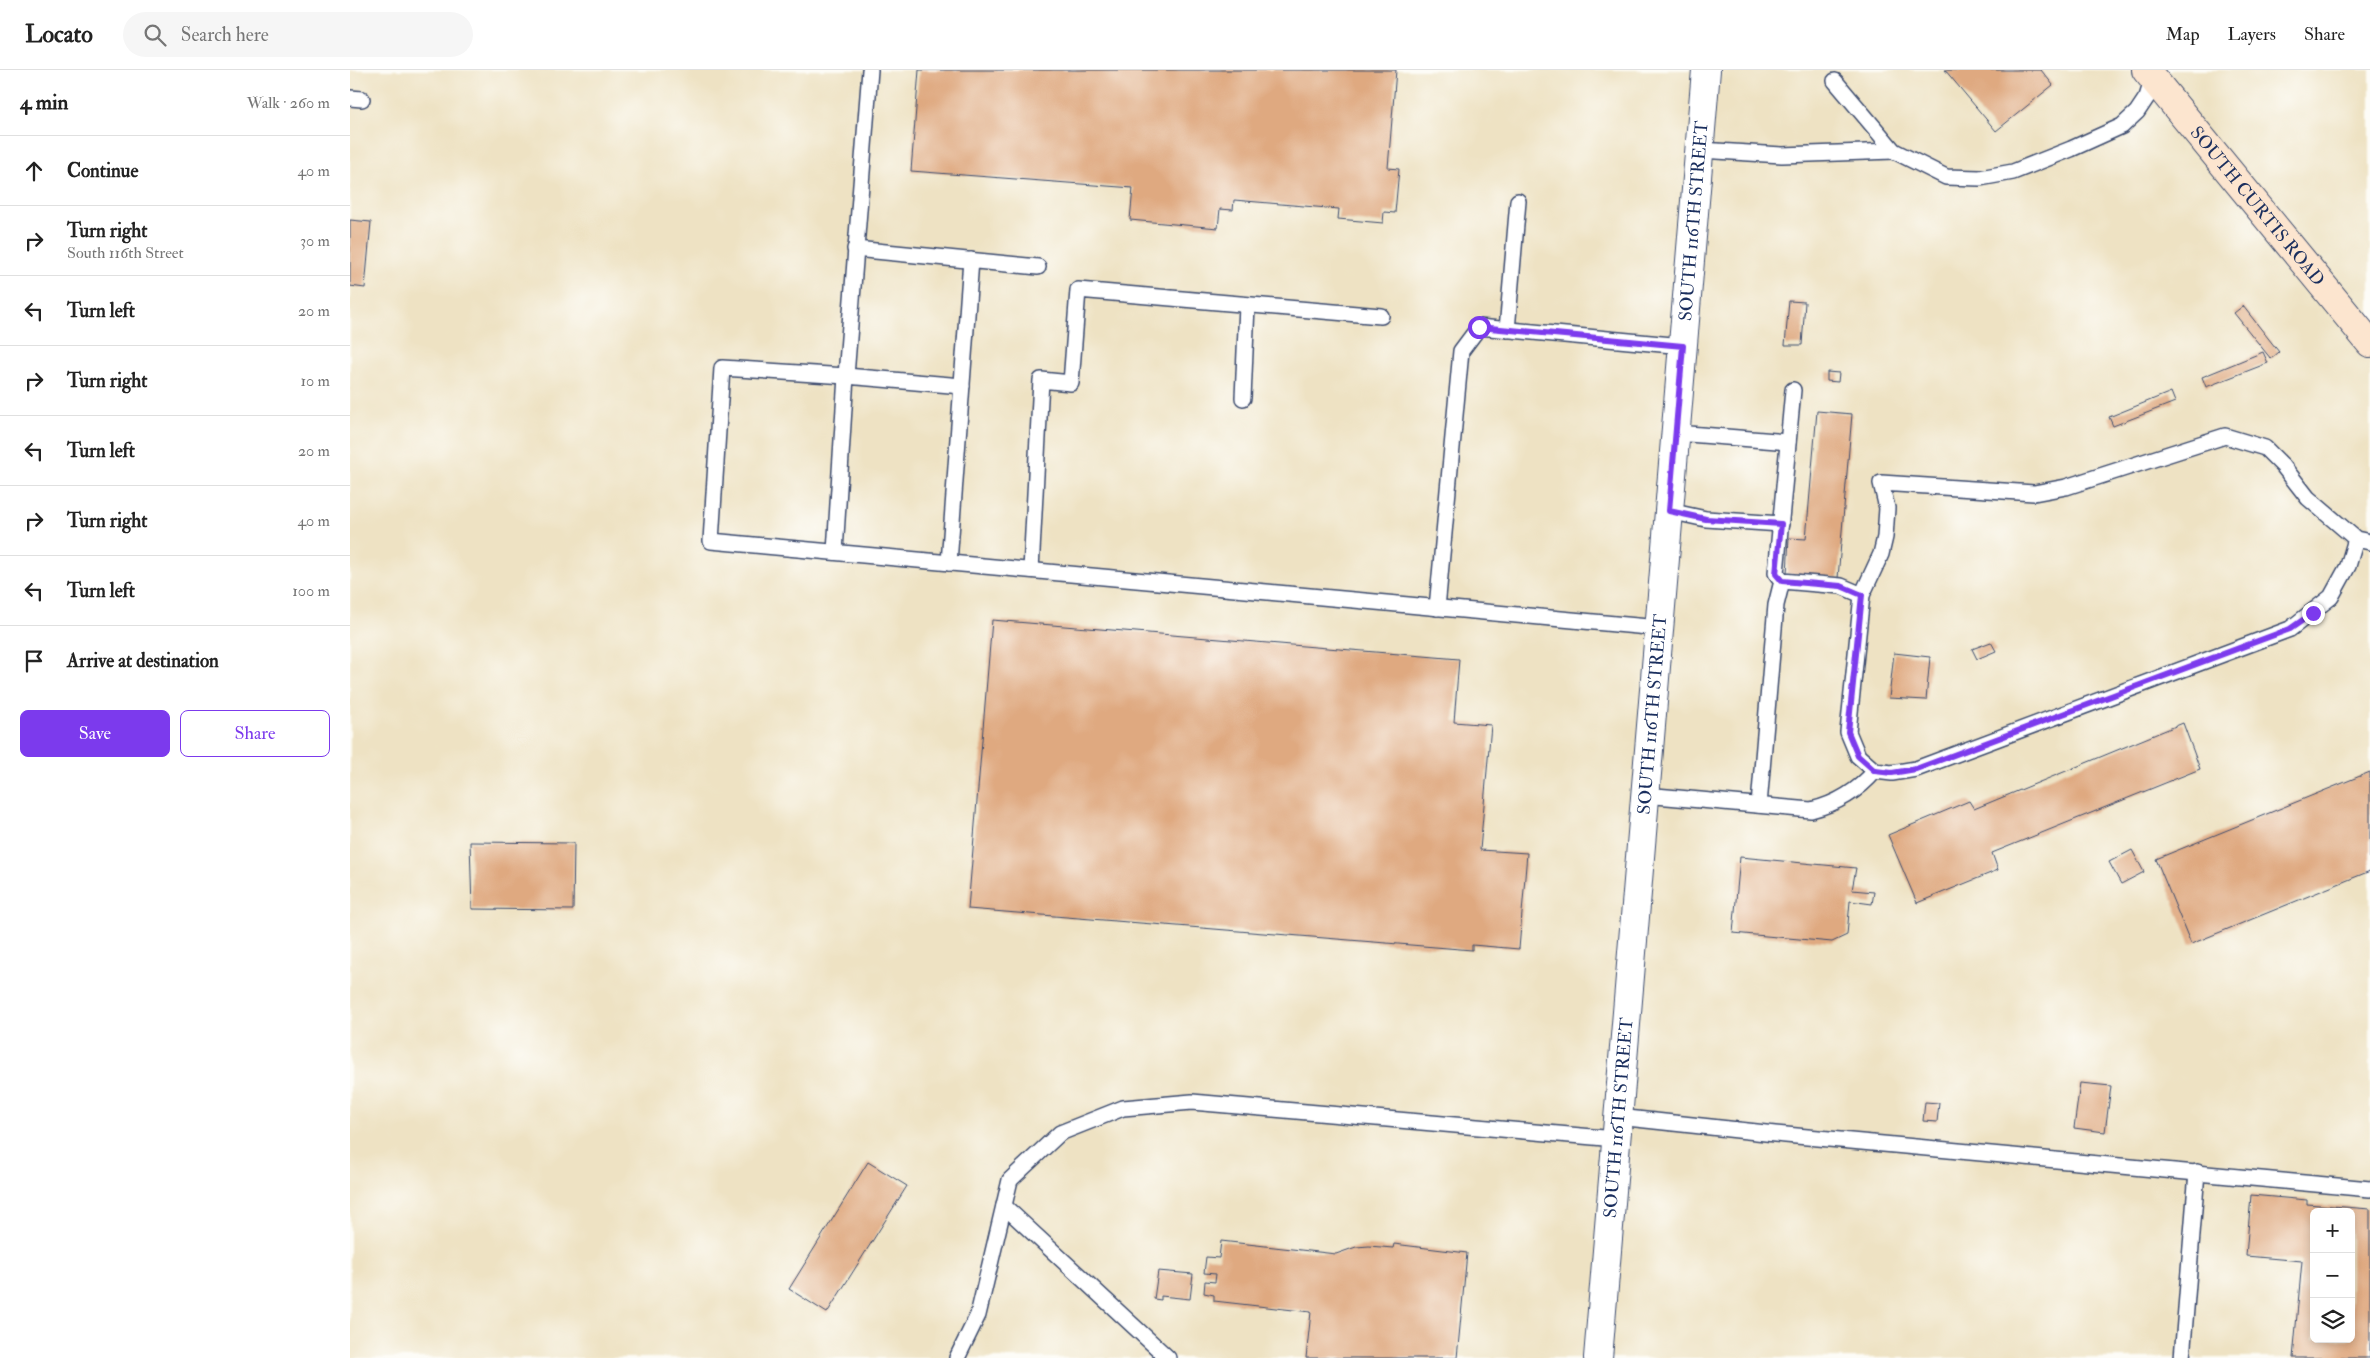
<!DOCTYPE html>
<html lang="en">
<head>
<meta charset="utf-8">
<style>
  :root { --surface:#fff; --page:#f6f6f6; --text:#222; --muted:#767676; --line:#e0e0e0; --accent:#7c3aed }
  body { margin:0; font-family:"IM FELL Double Pica",serif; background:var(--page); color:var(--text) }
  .controls { position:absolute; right:15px; bottom:15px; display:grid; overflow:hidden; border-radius:8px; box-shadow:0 2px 8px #0003 }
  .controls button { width:45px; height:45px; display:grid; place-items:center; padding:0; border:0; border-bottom:1px solid var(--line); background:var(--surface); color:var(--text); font:25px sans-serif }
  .stop { position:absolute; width:15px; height:15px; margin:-11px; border:4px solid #7c3aed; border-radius:50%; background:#fff }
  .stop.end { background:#7c3aed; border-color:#fff; box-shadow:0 1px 5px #0008 }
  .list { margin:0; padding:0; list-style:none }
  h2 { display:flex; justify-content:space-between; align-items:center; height:65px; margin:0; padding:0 20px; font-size:21px }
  h2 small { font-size:16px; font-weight:400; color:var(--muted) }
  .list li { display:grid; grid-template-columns:32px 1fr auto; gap:15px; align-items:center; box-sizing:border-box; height:70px; padding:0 20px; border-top:1px solid var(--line) }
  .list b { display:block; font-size:19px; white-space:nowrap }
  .list p { margin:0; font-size:16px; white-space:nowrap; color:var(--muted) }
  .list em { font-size:16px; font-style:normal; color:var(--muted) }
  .actions { display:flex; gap:10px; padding:15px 20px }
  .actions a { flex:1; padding:11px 0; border:1px solid var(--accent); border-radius:8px; text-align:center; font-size:18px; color:var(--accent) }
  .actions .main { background:var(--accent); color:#fff }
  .icon { flex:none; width:28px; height:28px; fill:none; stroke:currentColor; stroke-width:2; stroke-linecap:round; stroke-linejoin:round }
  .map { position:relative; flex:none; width:2020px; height:1288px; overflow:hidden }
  header { display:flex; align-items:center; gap:30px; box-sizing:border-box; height:70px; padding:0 25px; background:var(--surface); border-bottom:1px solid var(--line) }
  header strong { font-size:24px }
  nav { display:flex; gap:28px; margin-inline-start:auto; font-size:18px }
  .search { width:350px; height:45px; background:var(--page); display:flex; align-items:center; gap:12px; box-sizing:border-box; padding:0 18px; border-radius:28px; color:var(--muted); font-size:19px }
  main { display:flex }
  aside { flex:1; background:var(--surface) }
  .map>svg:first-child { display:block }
  .building { fill:#dfa980; fill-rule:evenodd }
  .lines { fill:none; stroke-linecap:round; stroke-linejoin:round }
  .lane-casing { stroke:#3b4a6d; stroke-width:18 }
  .street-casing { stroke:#3b4a6d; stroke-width:30 }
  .secondary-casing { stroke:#3b4a6d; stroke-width:30 }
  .lane { stroke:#fff; stroke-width:15 }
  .street { stroke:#fff; stroke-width:28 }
  .secondary { stroke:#fce5cf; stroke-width:28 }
  .route { stroke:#7c3aed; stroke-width:6 }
  .labels { text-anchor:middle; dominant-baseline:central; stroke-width:4.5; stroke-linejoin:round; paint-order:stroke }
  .street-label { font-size:18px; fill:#1b2f5e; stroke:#fdfcf7 }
</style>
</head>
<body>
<header>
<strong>Locato</strong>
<div class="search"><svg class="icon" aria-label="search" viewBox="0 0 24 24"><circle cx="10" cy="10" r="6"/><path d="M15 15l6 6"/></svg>Search here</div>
<nav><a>Map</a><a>Layers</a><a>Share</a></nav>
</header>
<main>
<aside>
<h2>4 min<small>Walk · 260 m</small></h2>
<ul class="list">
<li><svg class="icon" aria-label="ahead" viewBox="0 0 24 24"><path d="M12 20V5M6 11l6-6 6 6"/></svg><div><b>Continue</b></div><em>40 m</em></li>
<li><svg class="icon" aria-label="right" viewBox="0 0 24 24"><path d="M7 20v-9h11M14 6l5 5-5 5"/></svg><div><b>Turn right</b><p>South 116th Street</p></div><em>30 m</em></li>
<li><svg class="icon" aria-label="left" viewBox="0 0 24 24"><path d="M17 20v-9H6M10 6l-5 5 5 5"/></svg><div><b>Turn left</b></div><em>20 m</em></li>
<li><svg class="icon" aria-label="right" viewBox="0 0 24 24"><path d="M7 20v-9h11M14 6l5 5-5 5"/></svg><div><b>Turn right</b></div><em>10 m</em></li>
<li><svg class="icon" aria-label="left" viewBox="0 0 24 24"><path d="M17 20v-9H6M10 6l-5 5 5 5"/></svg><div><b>Turn left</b></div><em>20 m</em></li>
<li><svg class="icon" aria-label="right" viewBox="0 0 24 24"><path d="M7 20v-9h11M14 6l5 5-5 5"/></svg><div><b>Turn right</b></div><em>40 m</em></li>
<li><svg class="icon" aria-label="left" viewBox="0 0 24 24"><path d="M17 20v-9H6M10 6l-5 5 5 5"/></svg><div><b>Turn left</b></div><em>100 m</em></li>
<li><svg class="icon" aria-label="arrive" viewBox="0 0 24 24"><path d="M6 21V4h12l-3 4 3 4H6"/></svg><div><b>Arrive at destination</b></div></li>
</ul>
<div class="actions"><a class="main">Save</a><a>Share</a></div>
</aside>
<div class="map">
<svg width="2020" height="1288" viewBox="0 0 2020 1288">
  <rect width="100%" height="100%" fill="#fdfcf7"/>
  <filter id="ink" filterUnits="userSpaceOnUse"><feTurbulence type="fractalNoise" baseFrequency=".02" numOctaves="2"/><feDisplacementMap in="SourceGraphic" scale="10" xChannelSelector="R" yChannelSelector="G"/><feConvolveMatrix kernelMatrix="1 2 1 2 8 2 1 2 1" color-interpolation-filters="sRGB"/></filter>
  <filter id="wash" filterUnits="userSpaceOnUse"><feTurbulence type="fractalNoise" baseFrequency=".0096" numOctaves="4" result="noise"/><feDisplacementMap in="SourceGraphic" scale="20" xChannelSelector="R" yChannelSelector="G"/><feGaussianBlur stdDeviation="1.12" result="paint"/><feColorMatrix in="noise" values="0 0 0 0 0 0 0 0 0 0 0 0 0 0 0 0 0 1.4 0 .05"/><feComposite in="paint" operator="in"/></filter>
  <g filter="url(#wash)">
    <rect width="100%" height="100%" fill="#eee2c3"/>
    <g id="blocks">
      <g class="building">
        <polygon points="569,0 1046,0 1038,98 1049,99 1045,143 1034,142 1033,153 988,149 989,139 884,130 883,140 870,139 868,158 780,150 783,118 561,101"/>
        <polygon points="1595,0 1691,0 1703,15 1646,61"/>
        <polygon points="0,150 21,152 15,218 0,216"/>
        <polygon points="1439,231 1455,232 1452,275 1435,275"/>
        <polygon points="1893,236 1929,282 1921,289 1884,243"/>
        <polygon points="1913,282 1918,293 1856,317 1852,307"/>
        <polygon points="1477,302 1489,303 1488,312 1477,311"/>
        <polygon points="1821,322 1825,332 1763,356 1759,347"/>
        <polygon points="1467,341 1502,344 1488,508 1437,504 1439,468 1456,469"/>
        <polygon points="642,550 1109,589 1104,652 1141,655 1130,780 1177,783 1169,879 1122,875 1122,880 618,839"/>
        <polygon points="1641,572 1646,581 1627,589 1622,579"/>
        <polygon points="1544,583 1580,587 1576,630 1539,628"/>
        <polygon points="1833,653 1850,699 1642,783 1648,800 1567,833 1538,765 1619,731 1624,739"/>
        <polygon points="2020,702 2020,801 1841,874 1806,789"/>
        <polygon points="120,772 224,773 223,840 122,839"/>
        <polygon points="1782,780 1794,802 1771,814 1759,792"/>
        <polygon points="1390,787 1506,798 1502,820 1524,822 1522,834 1500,831 1497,865 1482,872 1383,863"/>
        <polygon points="1730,1013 1761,1016 1755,1062 1724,1058"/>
        <polygon points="1575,1032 1589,1033 1587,1052 1573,1051"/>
        <polygon points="518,1092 557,1116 477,1243 439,1219"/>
        <path d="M 1901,1125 L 1957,1130 L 1957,1134 L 2020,1139 L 2020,1288 L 1943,1288 L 1952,1191 L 1896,1186 ZM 1964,1142 L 2001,1142 L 2001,1269 L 1964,1269 Z"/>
        <polygon points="871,1171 986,1184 1006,1177 1019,1176 1043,1178 1044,1174 1117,1183 1107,1288 956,1288 961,1242 864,1231 864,1225 854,1223 855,1211 865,1212 866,1204 854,1203 856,1187 869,1188"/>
        <polygon points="808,1201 843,1204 840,1229 811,1226 811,1230 804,1229"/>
      </g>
    </g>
  </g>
  <g filter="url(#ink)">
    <use href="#blocks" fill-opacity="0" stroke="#3b4a6d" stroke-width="1"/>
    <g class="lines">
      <g class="lane-casing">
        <g id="lane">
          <polyline points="520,0 496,306 372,298 361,471 1309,558"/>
          <polyline points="1485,11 1544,81 1596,107 1630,108 1663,102 1721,79 1772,56 1787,42 1797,27 1803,8"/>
          <polyline points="0,28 12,29"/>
          <polyline points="1350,80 1432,85 1544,81"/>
          <polyline points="505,179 688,197"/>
          <polyline points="1157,260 1168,131"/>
          <polyline points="1443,320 1426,503 1432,511 1491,516 1512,525"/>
          <polyline points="893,328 897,235"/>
          <polyline points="1326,363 1438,372"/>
          <polyline points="1319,441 1356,449 1431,454"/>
          <polyline points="2006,469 1998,496 1981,527 1940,559 1566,699 1542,703 1525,701 1508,686 1498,662 1512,525 1531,484 1535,467 1537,438 1531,413 1684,423 1716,417 1875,366 1915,378 1933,396 1958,428 2006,469 2020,472"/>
          <polyline points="485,482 496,306 612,316"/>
          <polyline points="599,493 621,190"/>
          <polyline points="681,500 691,310 721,313 728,220 1031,246"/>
          <polyline points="1087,538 1111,281 1129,257 1333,276"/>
          <path d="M 1295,725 L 1461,740 C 1486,734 1508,721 1525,701"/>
          <polyline points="1409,735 1426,535 1432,511"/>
          <polyline points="1268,1047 1425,1064 2020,1119"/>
          <polyline points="654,1136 818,1288"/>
          <polyline points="607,1288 628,1245 660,1110 710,1063 773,1038 842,1032 1266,1069"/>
          <polyline points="1832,1288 1847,1102"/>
        </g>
      </g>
      <g class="street-casing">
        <g id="street">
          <path id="s1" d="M 1248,1288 L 1356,0"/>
        </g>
      </g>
      <g class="secondary-casing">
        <g id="secondary">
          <path id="s2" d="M 1796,0 L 2020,273"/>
        </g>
      </g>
      <use href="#lane" class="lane"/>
      <use href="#street" class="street"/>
      <use href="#secondary" class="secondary"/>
    </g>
  </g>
  <g class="lines" filter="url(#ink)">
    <polyline class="route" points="1129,257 1333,276 1319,441 1356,449 1431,454 1426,504 1432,511 1491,516 1512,525 1498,662 1508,686 1525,701 1542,703 1566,699 1940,559 1963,543"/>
  </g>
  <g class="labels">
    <g class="street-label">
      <text stroke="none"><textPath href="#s2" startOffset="176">SOUTH CURTIS ROAD</textPath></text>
      <text stroke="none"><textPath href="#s1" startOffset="1141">SOUTH 116TH STREET</textPath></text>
      <text stroke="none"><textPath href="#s1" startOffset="646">SOUTH 116TH STREET</textPath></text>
      <text stroke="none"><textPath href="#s1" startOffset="241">SOUTH 116TH STREET</textPath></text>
    </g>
  </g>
</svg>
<div class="controls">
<button>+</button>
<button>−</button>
<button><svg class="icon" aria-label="layers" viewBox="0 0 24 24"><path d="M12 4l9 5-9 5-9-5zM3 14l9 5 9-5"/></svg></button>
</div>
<div class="stop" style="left:1129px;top:257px"></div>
<div class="stop end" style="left:1963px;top:543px"></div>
</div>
</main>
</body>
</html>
